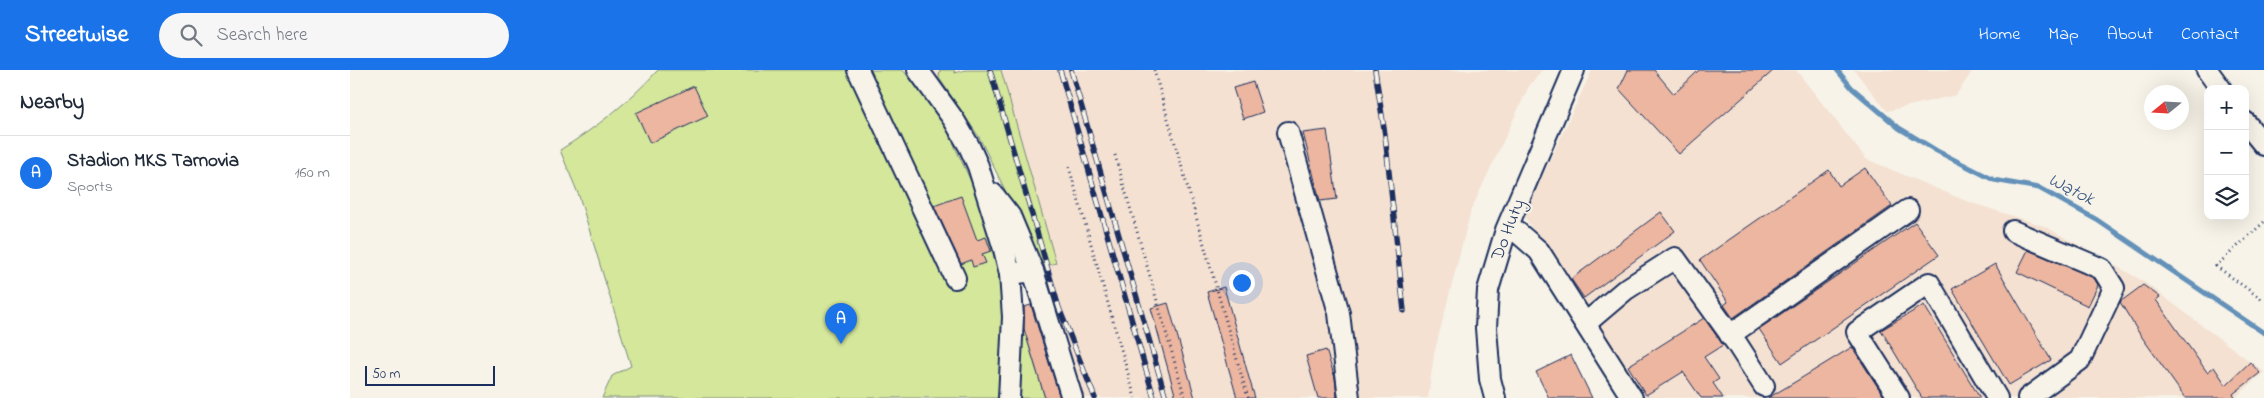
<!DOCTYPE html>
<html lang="en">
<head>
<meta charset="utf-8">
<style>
  :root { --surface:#fff; --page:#f6f6f7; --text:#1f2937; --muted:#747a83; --line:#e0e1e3; --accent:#1a73e8 }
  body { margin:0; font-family:"Indie Flower",sans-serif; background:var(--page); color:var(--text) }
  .controls { position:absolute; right:15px; top:15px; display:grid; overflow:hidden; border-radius:10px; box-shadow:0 5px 20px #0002 }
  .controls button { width:45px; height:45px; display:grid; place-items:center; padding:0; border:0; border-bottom:1px solid var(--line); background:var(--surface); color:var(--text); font:25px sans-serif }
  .compass { position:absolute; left:1794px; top:15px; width:45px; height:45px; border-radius:50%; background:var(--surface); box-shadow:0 5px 20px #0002; rotate:252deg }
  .scale { position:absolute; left:15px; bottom:12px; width:130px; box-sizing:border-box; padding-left:5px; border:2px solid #1b2f5e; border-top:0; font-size:14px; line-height:18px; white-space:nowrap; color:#1b2f5e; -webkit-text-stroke:4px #f7f3e8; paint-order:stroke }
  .you { position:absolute; left:891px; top:212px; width:18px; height:18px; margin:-12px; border:4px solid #fff; border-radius:50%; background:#1a73e8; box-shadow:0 0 0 8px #1a73e833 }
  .badge { display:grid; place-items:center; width:32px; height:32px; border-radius:50%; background:var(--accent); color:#fff; font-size:16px; font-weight:700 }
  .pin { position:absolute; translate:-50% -41px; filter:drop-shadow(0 1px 2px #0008) }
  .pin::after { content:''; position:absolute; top:26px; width:18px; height:15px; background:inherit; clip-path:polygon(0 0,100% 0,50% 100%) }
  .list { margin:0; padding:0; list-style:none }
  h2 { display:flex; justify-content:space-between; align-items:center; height:65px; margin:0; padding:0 20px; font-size:21px }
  h2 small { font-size:16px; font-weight:400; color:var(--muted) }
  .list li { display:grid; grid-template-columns:32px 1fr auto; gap:15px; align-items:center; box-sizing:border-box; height:75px; padding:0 20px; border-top:1px solid var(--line) }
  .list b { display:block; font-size:19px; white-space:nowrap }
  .list p { margin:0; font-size:16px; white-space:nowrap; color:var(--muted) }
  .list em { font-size:16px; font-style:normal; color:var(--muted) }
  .icon { flex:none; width:28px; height:28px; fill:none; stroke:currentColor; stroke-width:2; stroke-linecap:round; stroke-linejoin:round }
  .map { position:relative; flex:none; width:1914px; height:328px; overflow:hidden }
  header { display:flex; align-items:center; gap:30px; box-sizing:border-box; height:70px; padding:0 25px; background:var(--accent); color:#fff }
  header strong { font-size:24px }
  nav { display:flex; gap:28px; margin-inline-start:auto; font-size:18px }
  .search { width:350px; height:45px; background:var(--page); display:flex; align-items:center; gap:12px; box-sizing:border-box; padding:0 18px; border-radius:28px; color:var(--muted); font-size:19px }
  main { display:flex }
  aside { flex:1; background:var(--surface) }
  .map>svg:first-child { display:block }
  .built { fill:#f4e1d2 }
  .green { fill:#d4e79b; stroke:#788b7c }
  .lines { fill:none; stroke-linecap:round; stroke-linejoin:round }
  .stream { stroke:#6491b9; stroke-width:5 }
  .building { fill:#ecb6a0; stroke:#1b2f5e }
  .minor-casing { stroke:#1b2f5e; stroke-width:24 }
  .path { stroke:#1b2f5e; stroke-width:3; stroke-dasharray:1 4; stroke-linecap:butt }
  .minor { stroke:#f7f3e8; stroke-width:20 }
  .rail-casing { stroke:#1b2f5e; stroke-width:5.5 }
  .rail { stroke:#f7f3e8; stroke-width:4; stroke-dasharray:11; stroke-linecap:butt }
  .labels { text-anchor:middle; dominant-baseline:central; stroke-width:4; stroke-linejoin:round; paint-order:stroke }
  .street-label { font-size:18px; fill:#1b2f5e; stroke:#f7f3e8 }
  .water-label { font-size:19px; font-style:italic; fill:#3a5884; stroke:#f7f3e8 }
</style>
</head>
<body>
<header>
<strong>Streetwise</strong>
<div class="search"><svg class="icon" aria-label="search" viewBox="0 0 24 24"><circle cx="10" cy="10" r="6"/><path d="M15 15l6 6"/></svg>Search here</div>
<nav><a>Home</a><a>Map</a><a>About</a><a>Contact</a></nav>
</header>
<main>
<aside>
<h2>Nearby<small></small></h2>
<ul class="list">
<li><span class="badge">A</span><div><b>Stadion MKS Tarnovia</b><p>Sports</p></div><em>160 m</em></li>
</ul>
</aside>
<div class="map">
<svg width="1914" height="328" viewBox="0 0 1914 328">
  <rect width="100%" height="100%" fill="#f7f3e8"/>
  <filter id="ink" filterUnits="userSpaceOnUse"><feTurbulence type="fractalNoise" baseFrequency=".02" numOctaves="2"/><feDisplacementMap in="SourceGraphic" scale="10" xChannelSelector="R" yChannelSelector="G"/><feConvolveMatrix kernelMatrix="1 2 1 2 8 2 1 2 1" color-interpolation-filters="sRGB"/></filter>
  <g filter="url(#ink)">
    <g class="built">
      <polygon points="583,0 1192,0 1179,16 1121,140 1084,284 1078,328 731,328 682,183 658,126 629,67"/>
      <polygon points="1242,0 1446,0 1516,89 1616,131 1694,156 1793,211 1914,302 1885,328 1292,328 1174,146"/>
      <polygon points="1504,0 1623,0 1606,25 1537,41"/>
    </g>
    <g class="green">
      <path d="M 308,0 L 553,0 L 593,51 L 625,120 L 656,229 L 651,328 L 252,328 L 262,306 L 281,296 L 229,126 L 210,80 C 247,57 279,32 308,0 Z"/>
      <polygon points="590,0 604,0 605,3 615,0 651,0 706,193 688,198 658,126 629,67 589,8"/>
      <polygon points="668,239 695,328 669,328"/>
    </g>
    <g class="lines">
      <polyline class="stream" points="1487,0 1502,18 1549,58 1587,81 1644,110 1689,118 1747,150 1914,263"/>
    </g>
    <g class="building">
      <polygon points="1278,0 1304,0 1324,24 1349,0 1424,0 1329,84 1269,19"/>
      <polygon points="903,12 913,42 893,49 883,18"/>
      <polygon points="344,16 358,46 300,73 286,43"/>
      <polygon points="977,60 987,129 970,131 953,63"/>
      <polygon points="1515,98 1542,136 1383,248 1374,235 1378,232 1350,190 1479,100 1489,116"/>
      <polygon points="611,126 627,170 636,167 641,181 632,184 636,193 623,197 621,190 611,194 584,136"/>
      <polygon points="1311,142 1325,161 1234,228 1221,209"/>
      <polygon points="1565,152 1589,185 1432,293 1409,259"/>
      <polygon points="1678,180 1744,208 1748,215 1738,236 1667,202"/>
      <polygon points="1645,194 1701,290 1659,315 1602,219"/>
      <polygon points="1793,215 1810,227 1806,230 1857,302 1864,297 1876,315 1900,292 1910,303 1883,324 1885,328 1835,328 1789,263 1770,232"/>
      <polygon points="874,217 899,308 905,328 887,328 857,222"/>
      <polygon points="818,233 845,328 826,328 801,238"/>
      <polygon points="681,235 710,328 695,328 674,259 674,237"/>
      <polygon points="1574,235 1630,328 1572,328 1531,260"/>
      <polygon points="1354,248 1373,275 1354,287 1369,309 1363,313 1373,328 1351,328 1333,302 1296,325 1278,296"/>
      <polygon points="1502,277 1535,328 1418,328 1445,312"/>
      <polygon points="976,280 985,308 987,328 968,328 956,286"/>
      <polygon points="1221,285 1242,328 1199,328 1186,302"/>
    </g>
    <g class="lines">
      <g class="minor-casing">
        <g id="minor">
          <polyline points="508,0 605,208"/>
          <polyline points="568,0 604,50 619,76 628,96 654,179 660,204 663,247 659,328"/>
          <polyline points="1857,0 1871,19"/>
          <polyline points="1895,52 1914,75"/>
          <polyline points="938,62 989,243 999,328"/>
          <polyline points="643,124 660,146 683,201"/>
          <polyline points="1159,155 1189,181 1282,328"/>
          <polyline points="1663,161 1752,199 1764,218 1730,290 1678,328"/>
          <polyline points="660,204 683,201 722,328"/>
          <polyline points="1236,253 1275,220 1325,188 1387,274 1414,316"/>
          <polyline points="1380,265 1558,140"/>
          <polyline points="1145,328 1140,309 1136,258 1138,220 1156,160 1224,0"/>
          <polyline points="1549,328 1507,262 1579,213 1647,328"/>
        </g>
      </g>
      <g class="path">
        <polyline points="804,0 898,328"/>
        <polyline points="765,85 835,328"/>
        <polyline points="719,97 785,328"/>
        <polyline points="1914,152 1866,196 1914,231"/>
      </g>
      <use href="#minor" class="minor"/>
      <g class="rail-casing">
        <g id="rail">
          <polyline points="640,0 709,238 745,328"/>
          <polyline points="710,0 804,328"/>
          <polyline points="721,0 816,328"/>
          <polyline points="1025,0 1035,65 1054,241"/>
        </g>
      </g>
      <use href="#rail" class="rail"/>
    </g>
  </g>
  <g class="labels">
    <g class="street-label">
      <text transform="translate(1159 160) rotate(-69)">Do Huty</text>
    </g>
    <g class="water-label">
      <text transform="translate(1721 120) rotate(27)">Wątok</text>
    </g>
  </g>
</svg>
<div class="controls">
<button>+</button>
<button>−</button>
<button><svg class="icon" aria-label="layers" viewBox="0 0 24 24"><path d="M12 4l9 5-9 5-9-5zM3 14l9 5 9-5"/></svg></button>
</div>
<svg class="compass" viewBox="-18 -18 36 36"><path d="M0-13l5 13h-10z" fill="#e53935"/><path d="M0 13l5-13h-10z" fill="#747a83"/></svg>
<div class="scale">50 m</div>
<div class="you"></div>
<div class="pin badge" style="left:491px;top:274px">A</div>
</div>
</main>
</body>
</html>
